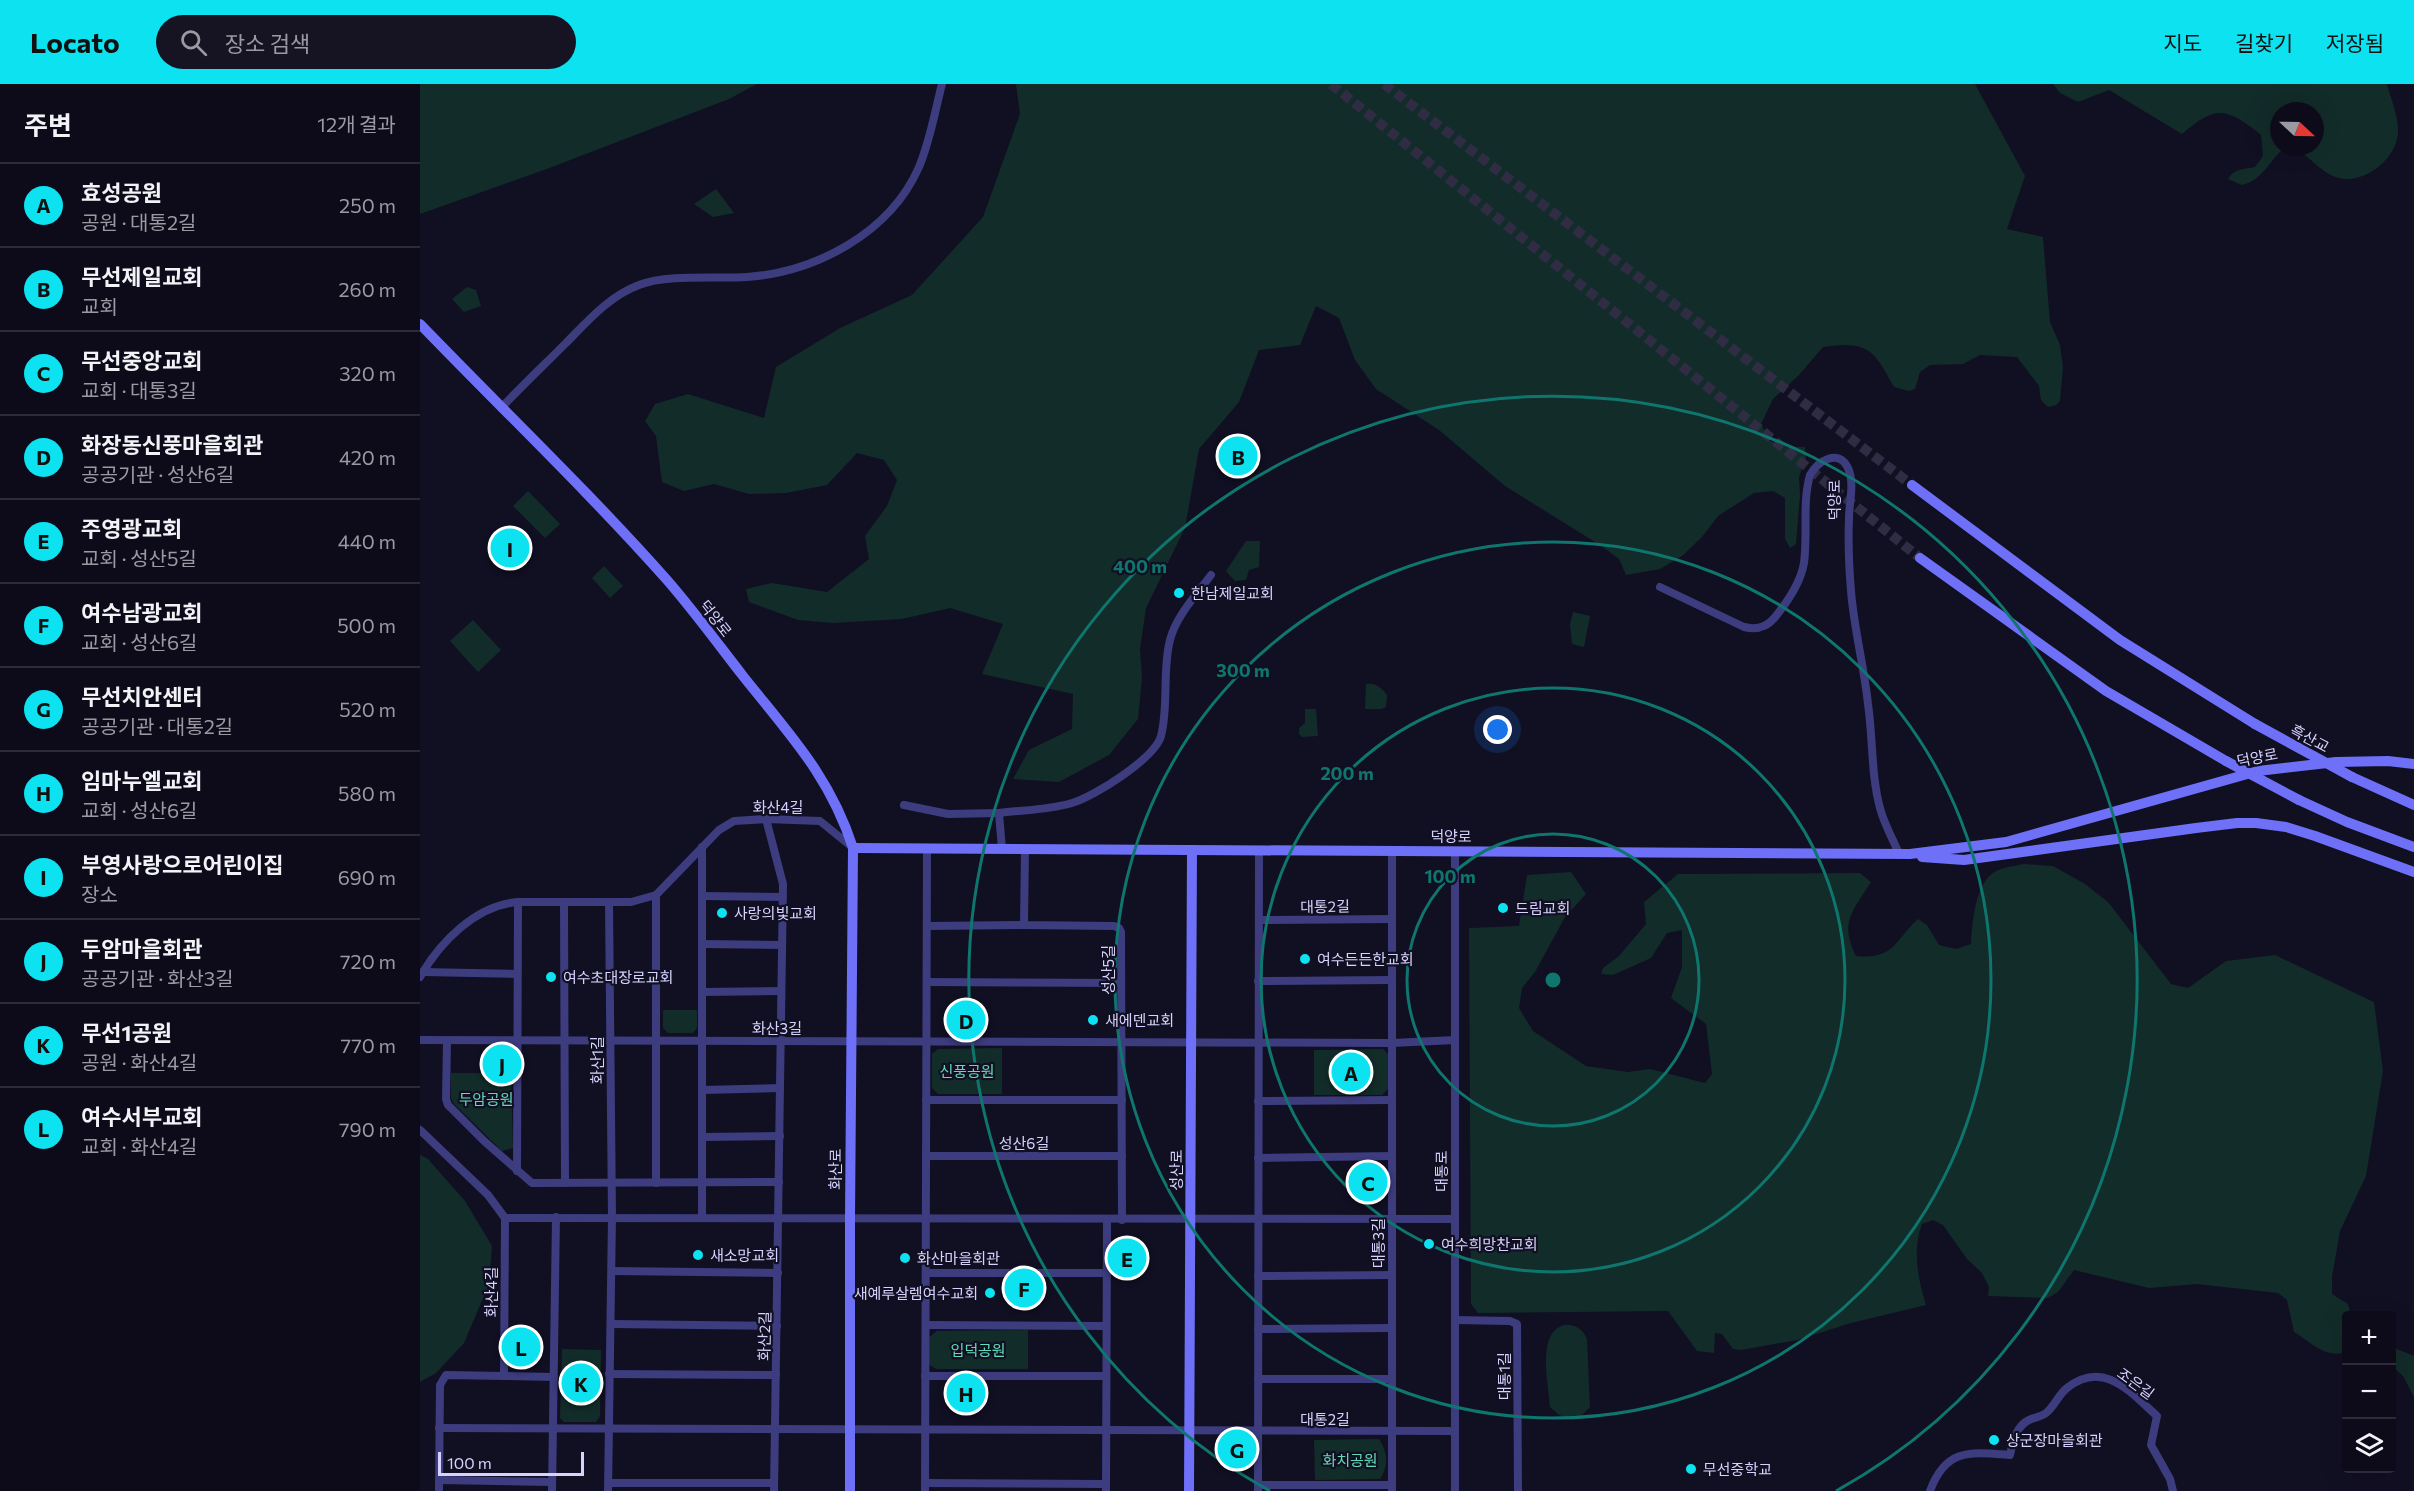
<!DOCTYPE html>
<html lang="ko">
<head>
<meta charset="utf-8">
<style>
  :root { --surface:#0d0b1a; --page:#161423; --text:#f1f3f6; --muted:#9a9ba2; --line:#2d2b39; --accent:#0ce2f0 }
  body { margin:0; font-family:Commissioner,"Noto Sans KR",sans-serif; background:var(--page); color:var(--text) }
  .controls { position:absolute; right:18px; bottom:18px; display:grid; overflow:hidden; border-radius:6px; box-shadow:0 6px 24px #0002 }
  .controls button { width:54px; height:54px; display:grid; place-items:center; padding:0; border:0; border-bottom:2px solid var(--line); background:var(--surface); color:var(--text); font:30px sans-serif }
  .compass { position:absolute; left:1850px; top:18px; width:54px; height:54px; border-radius:50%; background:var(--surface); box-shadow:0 6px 24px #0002; rotate:112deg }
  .scale { position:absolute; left:18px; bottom:15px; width:146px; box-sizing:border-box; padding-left:6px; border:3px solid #d6d2fd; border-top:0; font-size:16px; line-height:21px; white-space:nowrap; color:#d6d2fd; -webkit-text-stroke:4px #110f22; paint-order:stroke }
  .you { position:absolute; left:1078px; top:646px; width:21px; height:21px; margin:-15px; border:4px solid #fff; border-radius:50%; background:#1a73e8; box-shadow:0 0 0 9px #1a73e833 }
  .badge { display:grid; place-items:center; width:39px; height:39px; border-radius:50%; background:var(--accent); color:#111; font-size:20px; font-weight:700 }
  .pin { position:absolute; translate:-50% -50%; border:3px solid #fff; box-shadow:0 2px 6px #0006 }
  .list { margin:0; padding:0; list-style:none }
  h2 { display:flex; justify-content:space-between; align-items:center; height:78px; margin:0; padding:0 24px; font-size:26px }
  h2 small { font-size:20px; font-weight:400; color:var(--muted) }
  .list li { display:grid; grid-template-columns:39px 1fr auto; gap:18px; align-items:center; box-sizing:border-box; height:84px; padding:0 24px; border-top:2px solid var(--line) }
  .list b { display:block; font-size:22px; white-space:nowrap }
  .list p { margin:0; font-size:20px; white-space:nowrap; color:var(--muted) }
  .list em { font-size:20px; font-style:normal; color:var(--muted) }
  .icon { flex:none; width:33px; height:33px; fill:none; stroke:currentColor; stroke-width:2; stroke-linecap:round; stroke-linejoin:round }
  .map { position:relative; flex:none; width:1994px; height:1407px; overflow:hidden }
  header { display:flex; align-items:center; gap:36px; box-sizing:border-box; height:84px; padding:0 30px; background:var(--accent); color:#111 }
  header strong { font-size:28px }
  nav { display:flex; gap:33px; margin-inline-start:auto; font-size:21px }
  .search { width:420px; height:54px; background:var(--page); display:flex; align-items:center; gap:15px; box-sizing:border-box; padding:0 21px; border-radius:33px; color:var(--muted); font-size:22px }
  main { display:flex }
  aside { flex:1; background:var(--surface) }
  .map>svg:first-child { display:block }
  .green { fill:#122c2a }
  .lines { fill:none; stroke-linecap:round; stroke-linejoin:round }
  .secondary-tunnel { stroke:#2f2c43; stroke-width:10; stroke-dasharray:10 5; stroke-linecap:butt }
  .street { stroke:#3c3c7f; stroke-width:8 }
  .secondary { stroke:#6e70f8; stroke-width:10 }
  .secondary-bridge { stroke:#6e70f8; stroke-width:10 }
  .ring { fill:none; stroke:#0f766e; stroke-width:3 }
  .poi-dot { fill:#0ce2f0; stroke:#110f22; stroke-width:2 }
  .labels { text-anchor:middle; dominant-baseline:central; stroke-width:4.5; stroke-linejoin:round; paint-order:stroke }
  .street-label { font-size:15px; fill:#d6d2fd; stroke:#110f22 }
  .poi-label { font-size:15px; fill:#d6d2fd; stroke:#110f22; text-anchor:start }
  .park-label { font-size:15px; fill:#62d9b7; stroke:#110f22 }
  .centre { fill:#0f766e; stroke:#110f22; stroke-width:3 }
  .ring-label { font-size:18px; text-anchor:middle; font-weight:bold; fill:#0f766e; stroke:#110f22; stroke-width:4.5; stroke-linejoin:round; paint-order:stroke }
</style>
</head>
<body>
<header>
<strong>Locato</strong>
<div class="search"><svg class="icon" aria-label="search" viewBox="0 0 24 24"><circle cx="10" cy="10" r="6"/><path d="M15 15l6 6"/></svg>장소 검색</div>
<nav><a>지도</a><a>길찾기</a><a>저장됨</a></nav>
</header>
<main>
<aside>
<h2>주변<small>12개 결과</small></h2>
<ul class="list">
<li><span class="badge">A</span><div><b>효성공원</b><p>공원 · 대통2길</p></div><em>250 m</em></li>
<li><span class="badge">B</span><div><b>무선제일교회</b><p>교회</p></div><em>260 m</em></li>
<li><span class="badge">C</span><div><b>무선중앙교회</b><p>교회 · 대통3길</p></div><em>320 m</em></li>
<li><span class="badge">D</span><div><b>화장동신풍마을회관</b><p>공공기관 · 성산6길</p></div><em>420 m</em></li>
<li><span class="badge">E</span><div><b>주영광교회</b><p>교회 · 성산5길</p></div><em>440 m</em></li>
<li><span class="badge">F</span><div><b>여수남광교회</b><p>교회 · 성산6길</p></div><em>500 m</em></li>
<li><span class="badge">G</span><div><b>무선치안센터</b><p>공공기관 · 대통2길</p></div><em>520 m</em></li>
<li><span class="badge">H</span><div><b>임마누엘교회</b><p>교회 · 성산6길</p></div><em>580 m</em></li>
<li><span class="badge">I</span><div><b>부영사랑으로어린이집</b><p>장소</p></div><em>690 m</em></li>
<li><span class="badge">J</span><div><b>두암마을회관</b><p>공공기관 · 화산3길</p></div><em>720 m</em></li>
<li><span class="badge">K</span><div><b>무선1공원</b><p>공원 · 화산4길</p></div><em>770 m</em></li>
<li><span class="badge">L</span><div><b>여수서부교회</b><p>교회 · 화산4길</p></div><em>790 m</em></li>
</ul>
</aside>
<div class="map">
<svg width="1994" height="1407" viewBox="0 0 1994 1407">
  <rect width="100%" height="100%" fill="#110f22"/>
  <g class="green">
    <polygon points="0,0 337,0 309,15 132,83 0,130"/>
    <path d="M 596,0 L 1555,0 L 1605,92 L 1587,145 L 1623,153 L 1630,238 L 1640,261 L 1643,283 L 1640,317 L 1636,321 L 1628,323 L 1621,316 L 1619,302 L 1597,273 L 1560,271 L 1543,280 L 1510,281 L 1500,288 L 1495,305 L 1489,307 L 1474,303 C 1454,266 1448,256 1403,263 L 1379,291 L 1353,315 L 1341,340 L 1350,357 L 1370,363 L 1385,363 L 1386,373 L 1379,393 L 1380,411 L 1376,460 L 1370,464 L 1365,455 L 1365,414 L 1353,407 L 1334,409 L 1298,432 L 1282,453 L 1262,472 L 1240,485 L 1206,491 L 1199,475 L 1183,463 L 1085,402 L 1019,346 L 956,305 L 935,276 L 919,234 L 896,222 L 880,261 L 839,266 L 819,318 L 779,365 L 765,444 L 726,524 L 720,565 L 722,594 L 718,635 L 689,671 L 639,698 L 593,695 L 609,666 L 652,645 L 653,610 L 562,590 L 583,540 L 530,524 L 482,535 L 412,539 L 378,536 L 329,518 L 326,505 L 352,499 L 407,508 L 449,475 L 445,452 L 467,422 L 477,396 L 464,376 L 437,369 L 407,401 L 366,409 L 329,410 L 294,400 L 264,407 L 242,398 L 236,352 L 225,337 L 235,320 L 268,310 L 344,334 L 356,283 L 420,244 L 492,211 L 563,133 L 600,30 Z"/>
    <path d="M 1633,0 L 1967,0 C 1971,16 1979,33 1978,49 C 1976,76 1944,100 1919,94 C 1900,89 1889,71 1873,63 L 1895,63 L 1895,27 L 1859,27 L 1859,63 L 1865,63 C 1850,76 1842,97 1822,101 L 1808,95 C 1813,85 1825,85 1835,83 L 1843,72 L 1841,51 C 1806,23 1796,21 1762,50 L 1689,6 L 1658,18 L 1640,9 Z"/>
    <polygon points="296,105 314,129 293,133 274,120"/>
    <polygon points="47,203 56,206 61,222 44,228 32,215"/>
    <polygon points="108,407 140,440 125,454 93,422"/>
    <polygon points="826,457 840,457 839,483 829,486 826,496 815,497 806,487"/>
    <polygon points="184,482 203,502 190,514 172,494"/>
    <polygon points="1153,528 1170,532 1164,563 1152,560 1150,540"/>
    <polygon points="53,536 81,566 58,588 30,557"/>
    <path d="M 946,600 C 957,599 960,603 967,611 L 966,623 L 961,625 L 945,625 Z"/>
    <polygon points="885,625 896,625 898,652 882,653 879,650 879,644 885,639"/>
    <path d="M 1604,780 L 1633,782 L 1665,800 L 1688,818 L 1751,900 L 1768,904 L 1806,877 L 1855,871 L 1954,918 L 1963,987 L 1946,1092 L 1920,1147 L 1912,1193 L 1912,1210 L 1928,1220 L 1931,1231 L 1926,1232 L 1926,1268 C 1905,1275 1891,1258 1874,1248 L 1867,1216 L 1858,1209 L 1777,1200 L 1729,1204 L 1654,1186 L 1638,1208 L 1628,1214 L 1568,1212 L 1569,1203 L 1562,1189 L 1547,1175 L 1523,1141 L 1513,1136 L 1502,1140 C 1492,1166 1498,1195 1506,1221 L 1431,1239 L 1377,1256 L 1321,1266 L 1313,1265 L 1302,1250 L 1295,1249 L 1294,1269 L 1277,1267 L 1248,1227 L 1058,1229 L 1051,1220 L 1049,844 L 1099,842 L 1107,791 L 1151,788 L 1166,810 L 1145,833 L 1115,888 L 1102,904 L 1099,924 L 1113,947 L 1166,982 L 1208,988 L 1230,985 L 1285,999 L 1292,990 L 1286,940 L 1251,914 L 1262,883 L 1262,846 L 1247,849 L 1231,874 L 1193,891 L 1181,890 L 1183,884 L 1199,872 L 1226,840 L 1224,818 L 1258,790 L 1440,789 L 1451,798 C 1433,827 1419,838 1436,872 C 1474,876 1475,856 1498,835 L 1507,841 L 1519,861 L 1536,865 L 1551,860 C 1552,839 1555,798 1576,787 C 1584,783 1595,782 1604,780 Z"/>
    <polygon points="243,926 277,926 277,944 273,949 248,949 243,944"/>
    <polygon points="582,964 582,1010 518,1010 512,1004 512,970 518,965"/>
    <polygon points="963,965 968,970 968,1005 962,1011 894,1011 894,966"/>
    <polygon points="31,989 91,989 93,1064 82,1067 34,1020 31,1014"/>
    <polygon points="0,1071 8,1075 45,1117 72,1162 69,1200 44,1259 16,1289 0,1298"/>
    <path d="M 1144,1241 C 1155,1240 1163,1245 1167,1255 L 1170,1323 L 1161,1332 L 1149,1334 L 1139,1331 L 1130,1323 C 1129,1300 1116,1249 1144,1241 Z"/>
    <polygon points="608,1246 608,1285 516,1285 508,1280 508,1254 517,1247"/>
    <polygon points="1972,1263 1994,1272 1994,1313 1983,1292 1972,1282"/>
    <polygon points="142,1265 181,1266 180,1332 176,1338 144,1338 140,1334"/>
    <path d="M 959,1355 C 968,1368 969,1382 960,1395 L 895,1396 L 894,1356 Z"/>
  </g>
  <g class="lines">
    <g class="secondary-tunnel">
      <polyline points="911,0 1500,474"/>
      <polyline points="964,0 1492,401"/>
    </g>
    <g class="street">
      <path d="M 81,324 C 102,302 124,281 145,260 C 167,238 189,212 219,201 C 248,190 296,195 327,193 C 396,188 470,149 499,83 C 510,57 515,27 522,0"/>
      <path d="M 1240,503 L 1324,543 C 1340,547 1350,541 1359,528 C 1370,514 1381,496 1384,479 C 1388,450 1382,419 1390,391 C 1397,377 1419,364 1428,384 C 1435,399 1429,419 1429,434 C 1428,458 1429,483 1431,507 C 1434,545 1444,582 1448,620 C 1453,654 1451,691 1460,724 C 1464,740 1473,755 1479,770"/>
      <polyline points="484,721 528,730 579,729"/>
      <polyline points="346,735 363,800 354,1407"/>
      <path d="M 582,765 L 579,729 C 603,726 629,726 652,719 C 674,713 735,674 741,652 C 749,621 742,587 750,556 C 756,532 777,510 791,491"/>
      <polyline points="605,765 604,841 694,842 699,844 701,848 702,1136"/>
      <polyline points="972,767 972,1407"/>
      <polyline points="236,811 236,1099"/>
      <polyline points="282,812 362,813"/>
      <polyline points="144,819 145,1099"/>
      <polyline points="839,836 972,835"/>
      <polyline points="507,842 604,841"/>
      <polyline points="282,860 362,861"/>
      <polyline points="3,888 97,890"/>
      <path d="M 0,893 C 20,858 56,821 98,818 L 211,818 L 236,811 L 299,746 L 314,737 L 346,735 L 400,737 L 432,763"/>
      <polyline points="838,897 972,896"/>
      <polyline points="507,898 701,899"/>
      <polyline points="282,908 361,907"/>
      <polyline points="0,956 972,959 1035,956"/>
      <polyline points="27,957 26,1015 28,1021 64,1057 112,1099 359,1098"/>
      <polyline points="282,1006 360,1004"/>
      <polyline points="506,1016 702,1016"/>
      <polyline points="838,1017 972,1016"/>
      <polyline points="0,1046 68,1111 85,1134 84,1292 26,1291 20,1301 19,1405"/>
      <polyline points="282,1053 360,1052"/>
      <polyline points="506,1072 702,1072"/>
      <polyline points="838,1074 972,1072"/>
      <polyline points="97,1087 98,818"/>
      <polyline points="282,1133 282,763"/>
      <polyline points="85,1134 1035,1135"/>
      <polyline points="192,1187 358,1189"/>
      <polyline points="506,1189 687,1189"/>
      <polyline points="838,1192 972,1191"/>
      <polyline points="1035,1236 1090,1237 1097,1240 1098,1407"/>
      <polyline points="191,1240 357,1242"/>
      <polyline points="506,1241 686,1242"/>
      <polyline points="838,1245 972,1244"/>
      <polyline points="189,1290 356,1291"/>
      <polyline points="84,1292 134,1293"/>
      <polyline points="505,1292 686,1292"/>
      <polyline points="838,1295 972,1295"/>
      <polyline points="19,1344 1034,1347"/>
      <polyline points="19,1396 132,1398"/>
      <polyline points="189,1399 354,1399"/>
      <polyline points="505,1399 686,1400"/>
      <polyline points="838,1401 972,1401"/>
      <polyline points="132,1407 136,1133"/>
      <polyline points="188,1407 192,1133 189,818"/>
      <polyline points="505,1407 507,764"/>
      <polyline points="686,1407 687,1136"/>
      <polyline points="838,1407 839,766"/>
      <polyline points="1035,1407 1035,767"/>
      <path d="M 1510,1407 C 1526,1364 1550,1368 1590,1371 C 1593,1358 1596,1342 1609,1336 C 1615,1333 1621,1333 1626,1329 C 1635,1322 1638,1311 1647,1304 C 1684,1275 1710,1308 1737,1332 L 1731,1361 L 1750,1395 L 1753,1407"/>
    </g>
    <g class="secondary">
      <path d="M 0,240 C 82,325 168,407 247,496 C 274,527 298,560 323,592 C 369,650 410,692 433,764 L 430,1133 L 430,1407"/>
      <polyline points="1492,401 1700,556 1835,640"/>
      <polyline points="1500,474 1686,607 1806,677"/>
      <polyline points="1932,693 1994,721"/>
      <polyline points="1879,716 1927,738 1994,763"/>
      <polyline points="433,764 1490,770 1586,758 1838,687 1916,678 1968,677 1994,680"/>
      <polyline points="1502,773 1544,776 1776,744 1817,739 1836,739 1866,743 1895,752 1994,788"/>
      <polyline points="769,1407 772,766"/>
    </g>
    <g class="secondary-bridge">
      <polyline points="1835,640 1932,693"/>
      <polyline points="1806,677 1879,716"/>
    </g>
  </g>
  <g class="ring">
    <circle cx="1133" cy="896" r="146"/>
    <circle cx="1133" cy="896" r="292"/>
    <circle cx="1133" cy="896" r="438"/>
    <path d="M850 1407A584 584 0 1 1 1416 1407"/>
  </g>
  <g class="poi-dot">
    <circle cx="759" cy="509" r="6"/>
    <circle cx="1083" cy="824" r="6"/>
    <circle cx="302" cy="829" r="6"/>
    <circle cx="885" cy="875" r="6"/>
    <circle cx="131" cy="893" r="6"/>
    <circle cx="673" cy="936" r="6"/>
    <circle cx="1009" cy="1160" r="6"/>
    <circle cx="278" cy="1171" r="6"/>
    <circle cx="485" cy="1174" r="6"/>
    <circle cx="570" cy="1209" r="6"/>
    <circle cx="1574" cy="1356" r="6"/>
    <circle cx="1271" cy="1385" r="6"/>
  </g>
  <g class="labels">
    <g class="street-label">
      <text transform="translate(1414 416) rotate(-90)">덕양로</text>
      <text transform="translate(296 534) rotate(52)">덕양로</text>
      <text transform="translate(1890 654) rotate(28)">흑산교</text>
      <text transform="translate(1837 673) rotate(-11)">덕양로</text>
      <text x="358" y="723">화산4길</text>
      <text x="1031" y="752">덕양로</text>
      <text transform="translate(905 822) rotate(-1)">대통2길</text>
      <text transform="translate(688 886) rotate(-90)">성산5길</text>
      <text x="357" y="944">화산3길</text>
      <text transform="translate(177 976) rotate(-90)">화산1길</text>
      <text x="604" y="1059">성산6길</text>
      <text transform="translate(415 1085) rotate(-90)">화산로</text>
      <text transform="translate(756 1086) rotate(-90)">성산로</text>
      <text transform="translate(1021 1087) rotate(-90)">대통로</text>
      <text transform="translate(958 1159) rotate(-90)">대통3길</text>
      <text transform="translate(71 1208) rotate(-90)">화산4길</text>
      <text transform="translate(344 1252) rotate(-89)">화산2길</text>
      <text transform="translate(1084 1292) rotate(-90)">대통1길</text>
      <text transform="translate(1716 1299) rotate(36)">조은길</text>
      <text x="905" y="1335">대통2길</text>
    </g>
    <g class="poi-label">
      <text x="771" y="509">한남제일교회</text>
      <text x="1095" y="824">드림교회</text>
      <text x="314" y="829">사랑의빛교회</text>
      <text x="897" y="875">여수든든한교회</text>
      <text x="143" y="893">여수초대장로교회</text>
      <text x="685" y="936">새에덴교회</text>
      <text x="1021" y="1160">여수희망찬교회</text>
      <text x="290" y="1171">새소망교회</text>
      <text x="497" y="1174">화산마을회관</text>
      <text x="558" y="1209" text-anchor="end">새예루살렘여수교회</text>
      <text x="1586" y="1356">상군장마을회관</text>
      <text x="1283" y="1385">무선중학교</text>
    </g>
    <g class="park-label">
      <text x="547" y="987">신풍공원</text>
      <text x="66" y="1015">두암공원</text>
      <text x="558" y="1266">입덕공원</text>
      <text x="930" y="1376">화치공원</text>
    </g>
  </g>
  <circle cx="1133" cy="896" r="9" class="centre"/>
  <g class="ring-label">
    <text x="720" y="489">400 m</text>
    <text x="823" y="593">300 m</text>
    <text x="927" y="696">200 m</text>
    <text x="1030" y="799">100 m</text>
  </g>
</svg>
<div class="controls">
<button>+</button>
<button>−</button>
<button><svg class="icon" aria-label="layers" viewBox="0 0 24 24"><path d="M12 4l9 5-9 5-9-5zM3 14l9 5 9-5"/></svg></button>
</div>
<svg class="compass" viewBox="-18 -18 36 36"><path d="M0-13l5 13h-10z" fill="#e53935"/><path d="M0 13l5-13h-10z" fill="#9a9ba2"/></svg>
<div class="scale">100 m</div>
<div class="you"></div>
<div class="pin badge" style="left:931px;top:988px">A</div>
<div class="pin badge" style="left:818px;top:372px">B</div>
<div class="pin badge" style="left:948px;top:1098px">C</div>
<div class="pin badge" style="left:546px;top:936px">D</div>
<div class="pin badge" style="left:707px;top:1174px">E</div>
<div class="pin badge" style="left:604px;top:1204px">F</div>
<div class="pin badge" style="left:817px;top:1365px">G</div>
<div class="pin badge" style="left:546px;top:1309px">H</div>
<div class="pin badge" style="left:90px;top:464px">I</div>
<div class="pin badge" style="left:82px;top:980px">J</div>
<div class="pin badge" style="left:161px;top:1299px">K</div>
<div class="pin badge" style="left:101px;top:1263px">L</div>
</div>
</main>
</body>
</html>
